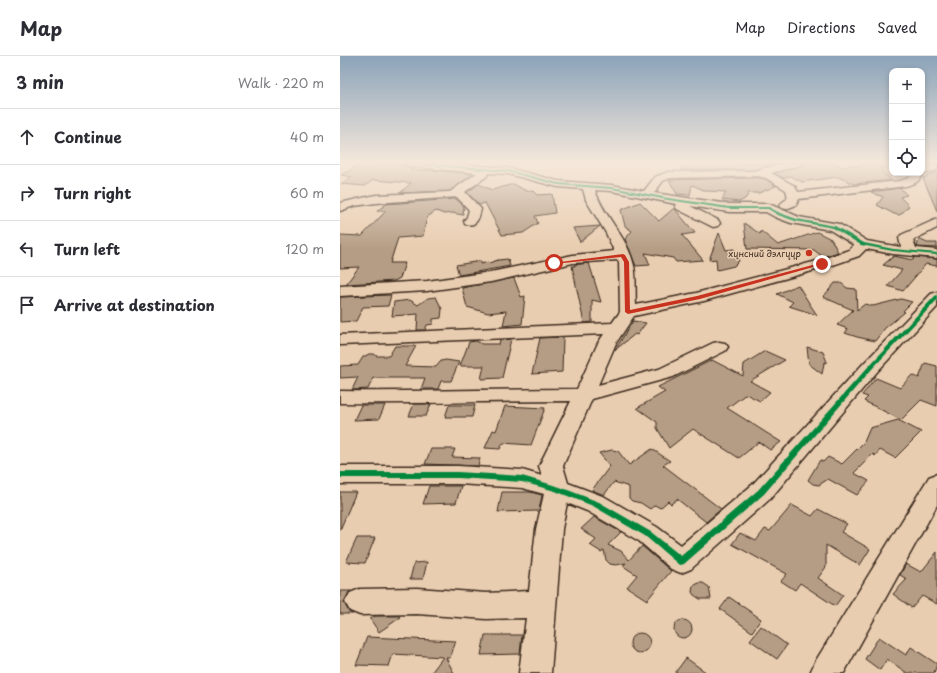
<!DOCTYPE html>
<html lang="en">
<head>
<meta charset="utf-8">
<style>
  :root { --surface:#fff; --page:#f7f7f7; --text:#2b2b33; --muted:#7c7c81; --line:#e1e1e2 }
  body { margin:0; font-family:"Playpen Sans",sans-serif; background:var(--page); color:var(--text) }
  .controls { position:absolute; right:12px; top:12px; display:grid; overflow:hidden; border-radius:8px; box-shadow:0 2px 6px #0003 }
  .controls button { width:36px; height:36px; display:grid; place-items:center; padding:0; border:0; border-bottom:1px solid var(--line); background:var(--surface); color:var(--text); font:20px sans-serif }
  .stop { position:absolute; width:12px; height:12px; margin:-9px; border:3px solid #c8321e; border-radius:50%; background:#fff }
  .stop.end { background:#c8321e; border-color:#fff; box-shadow:0 1px 4px #0008 }
  .list { margin:0; padding:0; list-style:none }
  h2 { display:flex; justify-content:space-between; align-items:center; height:52px; margin:0; padding:0 16px; font-size:17px }
  h2 small { font-size:13px; font-weight:400; color:var(--muted) }
  .list li { display:grid; grid-template-columns:26px 1fr auto; gap:12px; align-items:center; box-sizing:border-box; height:56px; padding:0 16px; border-top:1px solid var(--line) }
  .list b { display:block; font-size:15px; white-space:nowrap }
  .list em { font-size:13px; font-style:normal; color:var(--muted) }
  .icon { flex:none; width:22px; height:22px; fill:none; stroke:currentColor; stroke-width:2; stroke-linecap:round; stroke-linejoin:round }
  .map { position:relative; flex:none; width:597px; height:617px; overflow:hidden }
  header { display:flex; align-items:center; gap:24px; box-sizing:border-box; height:56px; padding:0 20px; background:var(--surface); border-bottom:1px solid var(--line) }
  header strong { font-size:19px }
  nav { display:flex; gap:22px; margin-inline-start:auto; font-size:14px }
  main { display:flex }
  aside { flex:1; background:var(--surface) }
  .map>svg:first-child { display:block }
  .building { fill:#b59d85; stroke:#3b2a1e }
  .lines { fill:none; stroke-linecap:round; stroke-linejoin:round }
  .minor-casing { stroke:#3b2a1e; stroke-width:3 }
  .minor { fill:#e9cdb0; fill-rule:evenodd }
  .cycleway-casing { stroke:#e9cdb0; stroke-width:2 }
  .cycleway { fill:#00873e; fill-rule:evenodd }
  .route { fill:#c8321e }
  .poi-dot { fill:#c8321e; stroke:#e9cdb0; stroke-width:1.5 }
  .labels { text-anchor:middle; dominant-baseline:central; stroke-width:3; stroke-linejoin:round; paint-order:stroke }
  .far-poi-label { font-size:9px; fill:#3b2a1e; stroke:#e9cdb0; text-anchor:end }
</style>
</head>
<body>
<header>
<strong>Map</strong>
<nav><a>Map</a><a>Directions</a><a>Saved</a></nav>
</header>
<main>
<aside>
<h2>3 min<small>Walk · 220 m</small></h2>
<ul class="list">
<li><svg class="icon" aria-label="ahead" viewBox="0 0 24 24"><path d="M12 20V5M6 11l6-6 6 6"/></svg><div><b>Continue</b></div><em>40 m</em></li>
<li><svg class="icon" aria-label="right" viewBox="0 0 24 24"><path d="M7 20v-9h11M14 6l5 5-5 5"/></svg><div><b>Turn right</b></div><em>60 m</em></li>
<li><svg class="icon" aria-label="left" viewBox="0 0 24 24"><path d="M17 20v-9H6M10 6l-5 5 5 5"/></svg><div><b>Turn left</b></div><em>120 m</em></li>
<li><svg class="icon" aria-label="arrive" viewBox="0 0 24 24"><path d="M6 21V4h12l-3 4 3 4H6"/></svg><div><b>Arrive at destination</b></div></li>
</ul>
</aside>
<div class="map">
<svg width="597" height="617" viewBox="0 0 597 617">
  <rect width="100%" height="100%" fill="#e9cdb0"/>
  <filter id="ink" filterUnits="userSpaceOnUse"><feTurbulence type="fractalNoise" baseFrequency=".025" numOctaves="2"/><feDisplacementMap in="SourceGraphic" scale="8" xChannelSelector="R" yChannelSelector="G"/><feConvolveMatrix kernelMatrix="1 2 1 2 8 2 1 2 1" color-interpolation-filters="sRGB"/></filter>
  <g filter="url(#ink)">
    <g class="building">
      <polygon points="23,107 63,108 68,111 73,112 70,114 101,115 133,118 110,135 60,137 71,127 33,124 25,130 1,128 12,121 1,119"/>
      <polygon points="345,107 440,107 414,114 340,114"/>
      <polygon points="462,107 497,107 502,112 511,109 519,110 523,107 533,109 535,107 542,107 542,116 551,124 514,128 498,121 462,126 451,120 443,122 435,117 460,110"/>
      <polygon points="597,116 597,155 583,122"/>
      <polygon points="418,122 425,123 436,130 419,137 408,137 408,139 405,143 399,146 382,144 386,136 366,135 352,129 350,139 337,138 329,124"/>
      <polygon points="139,128 152,134 174,128 186,135 192,134 197,139 212,138 215,157 195,160 198,167 183,177 162,179 145,147 139,149 127,136"/>
      <polygon points="560,132 567,139 560,141 569,150 560,159 554,158 537,149 543,141 531,136"/>
      <polygon points="116,143 124,150 123,159 112,157 104,158 96,155 87,161 83,180 58,182 50,207 65,207 60,222 54,225 6,228 19,211 0,212 0,179 22,180 46,155 37,155 46,148"/>
      <polygon points="300,146 319,165 334,152 355,177 342,179 363,204 336,206 333,202 305,197 310,209 296,210 285,183 292,175 285,170 281,154"/>
      <polygon points="404,167 420,178 421,175 438,189 477,176 491,183 498,196 483,201 474,194 407,193"/>
      <polygon points="260,170 240,186 233,172"/>
      <polygon points="379,177 386,194 394,193 399,205 394,210 377,214 376,203 369,204"/>
      <polygon points="579,183 587,187 597,187 597,192 577,191"/>
      <polygon points="554,200 573,204 574,201 597,203 597,210 586,208 563,235 548,230 562,214 543,209"/>
      <polygon points="168,203 170,210 119,219 116,209 141,205 141,208 148,206 149,207 158,204"/>
      <polygon points="249,207 261,246 252,244 252,266 244,267 232,210 235,210 234,209"/>
      <polygon points="174,222 181,241 185,240 182,268 163,270 166,255 148,257 127,251 122,232"/>
      <polygon points="495,227 501,227 507,232 516,233 517,254 525,248 533,250 561,243 572,246 563,255 565,256 545,272 535,285 517,281 505,277 508,273 497,269 513,254 483,241"/>
      <polygon points="458,229 469,247 477,259 449,250 453,246 437,238"/>
      <polygon points="51,239 48,250 23,251 16,265 0,266 0,241"/>
      <polygon points="96,241 102,253 101,262 93,263 93,268 87,269 85,274 77,274 78,258 52,260 54,246 70,244 78,249 88,242"/>
      <polygon points="293,265 306,267 297,279 295,278 275,294"/>
      <polygon points="223,281 222,316 192,318 200,282"/>
      <polygon points="171,283 162,322 141,323 144,310 120,310 129,286 136,285 142,288 159,288 160,284"/>
      <polygon points="55,290 76,290 65,310 96,311 101,305 106,304 119,306 111,325 101,325 98,333 81,333 85,322 33,322 28,333 12,334 18,321 0,322 0,310 18,309 23,301 29,298 34,298 37,300 49,300"/>
      <polygon points="467,291 483,296 487,306 484,307 482,318 469,308"/>
      <polygon points="425,295 445,304 410,325 430,336 420,345 406,338 387,352 441,386 430,394 419,386 399,402 353,373 329,392 317,372 317,366 297,352 325,336 318,331 372,304 403,320 404,308"/>
      <polygon points="585,307 597,310 597,350 581,344 561,364 524,345 528,341 522,339 536,322 560,332 572,319 579,322"/>
      <polygon points="74,348 91,348 86,360 69,360"/>
      <polygon points="21,349 45,349 39,363 14,364"/>
      <polygon points="109,349 135,349 132,361 105,361"/>
      <polygon points="165,350 205,352 191,389 163,387 160,393 145,392 153,374 156,375"/>
      <polygon points="558,364 581,376 555,402 540,394 535,400 533,398 514,417 529,425 517,439 488,423 479,429 473,428 468,424 480,404 483,406 488,401 502,408 524,386 530,372"/>
      <polygon points="91,393 115,393 112,401 140,402 138,410 85,408"/>
      <polygon points="312,393 330,405 323,409 381,453 366,466 337,443 331,448 328,445 320,452 315,449 310,453 301,447 292,445 289,442 289,431 274,426 264,439 252,434 270,410 259,397 272,394 278,395 289,409"/>
      <polygon points="89,430 121,430 116,447 83,448"/>
      <polygon points="0,436 16,436 0,474"/>
      <polygon points="162,436 190,436 202,439 199,455 158,456"/>
      <polygon points="452,449 472,460 478,453 507,468 501,476 530,493 520,509 486,489 486,511 478,522 503,539 495,550 460,527 455,534 441,525 447,518 392,488 400,477 416,485 425,473 430,475"/>
      <polygon points="254,461 281,476 268,489 281,495 289,504 302,490 331,515 307,544 287,531 297,519 283,510 286,507 276,509 270,508 266,504 264,494 261,496 250,489 256,483 241,473"/>
      <polygon points="17,482 35,482 25,507 6,506"/>
      <polygon points="597,496 597,548 582,540 572,552 553,538 567,523 560,519 566,508 581,516"/>
      <polygon points="87,506 83,523 70,523 74,507"/>
      <polygon points="359,527 363,527 369,531 371,543 360,543 354,539 352,536 353,530"/>
      <polygon points="0,535 11,535 9,536 4,547 9,556 13,558 0,558"/>
      <polygon points="389,541 421,563 412,576 380,553"/>
      <polygon points="35,560 60,560 61,561 39,576 30,563"/>
      <circle cx="343" cy="573" r="9"/>
      <polygon points="421,570 447,589 437,603 410,584"/>
      <circle cx="300" cy="587" r="10"/>
      <polygon points="145,579 182,579 180,598 141,599"/>
      <polygon points="27,581 116,585 110,602 106,602 114,617 91,617 103,601 53,598 49,610 16,609"/>
      <polygon points="539,581 566,599 571,591 597,608 594,617 567,617 547,603 540,614 525,603"/>
      <polygon points="346,602 367,617 335,617"/>
    </g>
    <g class="lines">
      <g class="minor-casing">
        <g id="minor">
          <path d="M 64,107 L 105,107 L 168,112 L 218,125 L 272,129 L 304,135 L 315,121 L 328,116 L 414,115 L 445,107 L 461,107 L 460,109 L 431,117 L 455,130 L 458,136 L 560,125 L 569,122 L 572,117 L 582,117 L 582,112 L 597,108 L 597,114 L 583,118 L 577,126 L 566,130 L 459,143 L 456,149 L 446,153 L 442,152 L 440,149 C 445,142 450,146 446,134 L 426,122 L 418,120 L 330,122 L 323,125 L 314,137 L 389,148 L 429,148 L 459,161 L 499,168 L 527,185 L 561,191 L 559,182 L 561,179 L 597,163 L 597,172 L 573,184 L 576,192 L 597,194 L 597,202 L 553,198 L 526,193 L 519,200 L 487,211 L 364,245 L 294,260 L 276,287 L 258,329 L 319,313 L 373,287 L 379,286 L 385,287 L 388,291 L 385,295 L 333,321 L 252,343 L 223,410 L 228,427 L 265,441 L 317,471 L 341,489 L 412,429 L 522,309 L 591,238 L 597,236 L 597,251 L 536,317 L 430,443 L 351,513 L 341,517 L 331,513 L 299,485 L 247,455 L 227,447 L 222,473 L 211,617 L 179,617 L 186,562 L 146,563 L 77,558 L 20,559 L 10,555 L 5,546 L 10,537 L 20,533 L 77,532 L 146,537 L 189,535 L 196,473 L 204,438 L 182,432 L 118,428 L 0,428 L 0,410 L 118,410 L 182,414 L 202,420 L 199,410 L 231,345 C 154,345 77,348 0,347 L 0,335 C 79,336 158,333 237,333 L 258,287 L 264,278 L 0,289 L 0,279 L 272,267 L 280,256 L 279,206 L 278,204 L 233,207 L 151,226 L 87,235 L 0,240 L 0,230 L 87,225 L 151,216 L 233,199 L 274,195 L 266,177 L 246,144 L 243,133 L 218,131 L 168,118 L 148,117 L 147,120 L 125,136 L 141,153 C 139,162 137,171 125,168 L 124,165 L 127,161 L 129,154 L 117,141 L 36,147 L 14,150 L 0,155 L 0,147 L 36,139 L 110,136 L 137,117 L 69,110 ZM 255,134 L 272,135 L 336,148 L 335,150 L 337,153 L 373,171 L 378,170 L 380,167 L 378,164 L 350,150 L 389,156 L 426,156 L 435,161 L 451,167 L 490,174 L 514,189 L 509,194 L 477,205 L 356,237 L 296,249 C 295,237 297,218 293,206 C 286,179 263,160 255,134 Z"/>
          <polygon points="597,418 597,449 504,617 470,617 475,606 589,421"/>
        </g>
      </g>
      <use href="#minor" class="minor"/>
      <g class="cycleway-casing">
        <g id="cycleway">
          <polygon points="67,107 78,107 168,114 218,127 272,131 328,142 389,151 429,151 440,157 457,163 495,170 524,187 553,193 597,197 597,199 553,195 521,189 493,172 455,165 438,159 428,153 389,153 328,144 272,133 218,129 168,116 69,108"/>
          <polygon points="597,239 597,244 531,314 424,438 344,508 341,509 338,508 305,480 253,450 215,435 182,426 118,422 0,422 0,416 118,416 182,420 220,431 259,446 311,476 341,500 418,434 527,312 595,240"/>
        </g>
      </g>
      <use href="#cycleway" class="cycleway"/>
    </g>
  </g>
  <linearGradient id="sky" x2="0" y2="1"><stop stop-color="#8ba3b9"/><stop offset="0.55" stop-color="#f5e8db"/><stop offset="1" stop-color="#f5e8db" stop-opacity="0"/></linearGradient>
  <rect width="597" height="193" fill="url(#sky)"/>
  <polygon class="route" points="283,198 285,199 289,206 290,254 357,240 480,207 484,208 360,243 288,258 285,256 284,206 281,201 214,208 212,207"/>
  <circle class="poi-dot" cx="469" cy="197" r="4"/>
  <g class="labels">
    <g class="far-poi-label">
      <text x="461" y="197">хүнсний дэлгүүр</text>
    </g>
  </g>
</svg>
<div class="controls">
<button>+</button>
<button>−</button>
<button><svg class="icon" aria-label="locate" viewBox="0 0 24 24"><circle cx="12" cy="12" r="6"/><path d="M12 2v4M12 18v4M2 12h4M18 12h4"/></svg></button>
</div>
<div class="stop" style="left:214px;top:207px"></div>
<div class="stop end" style="left:482px;top:208px"></div>
</div>
</main>
</body>
</html>
